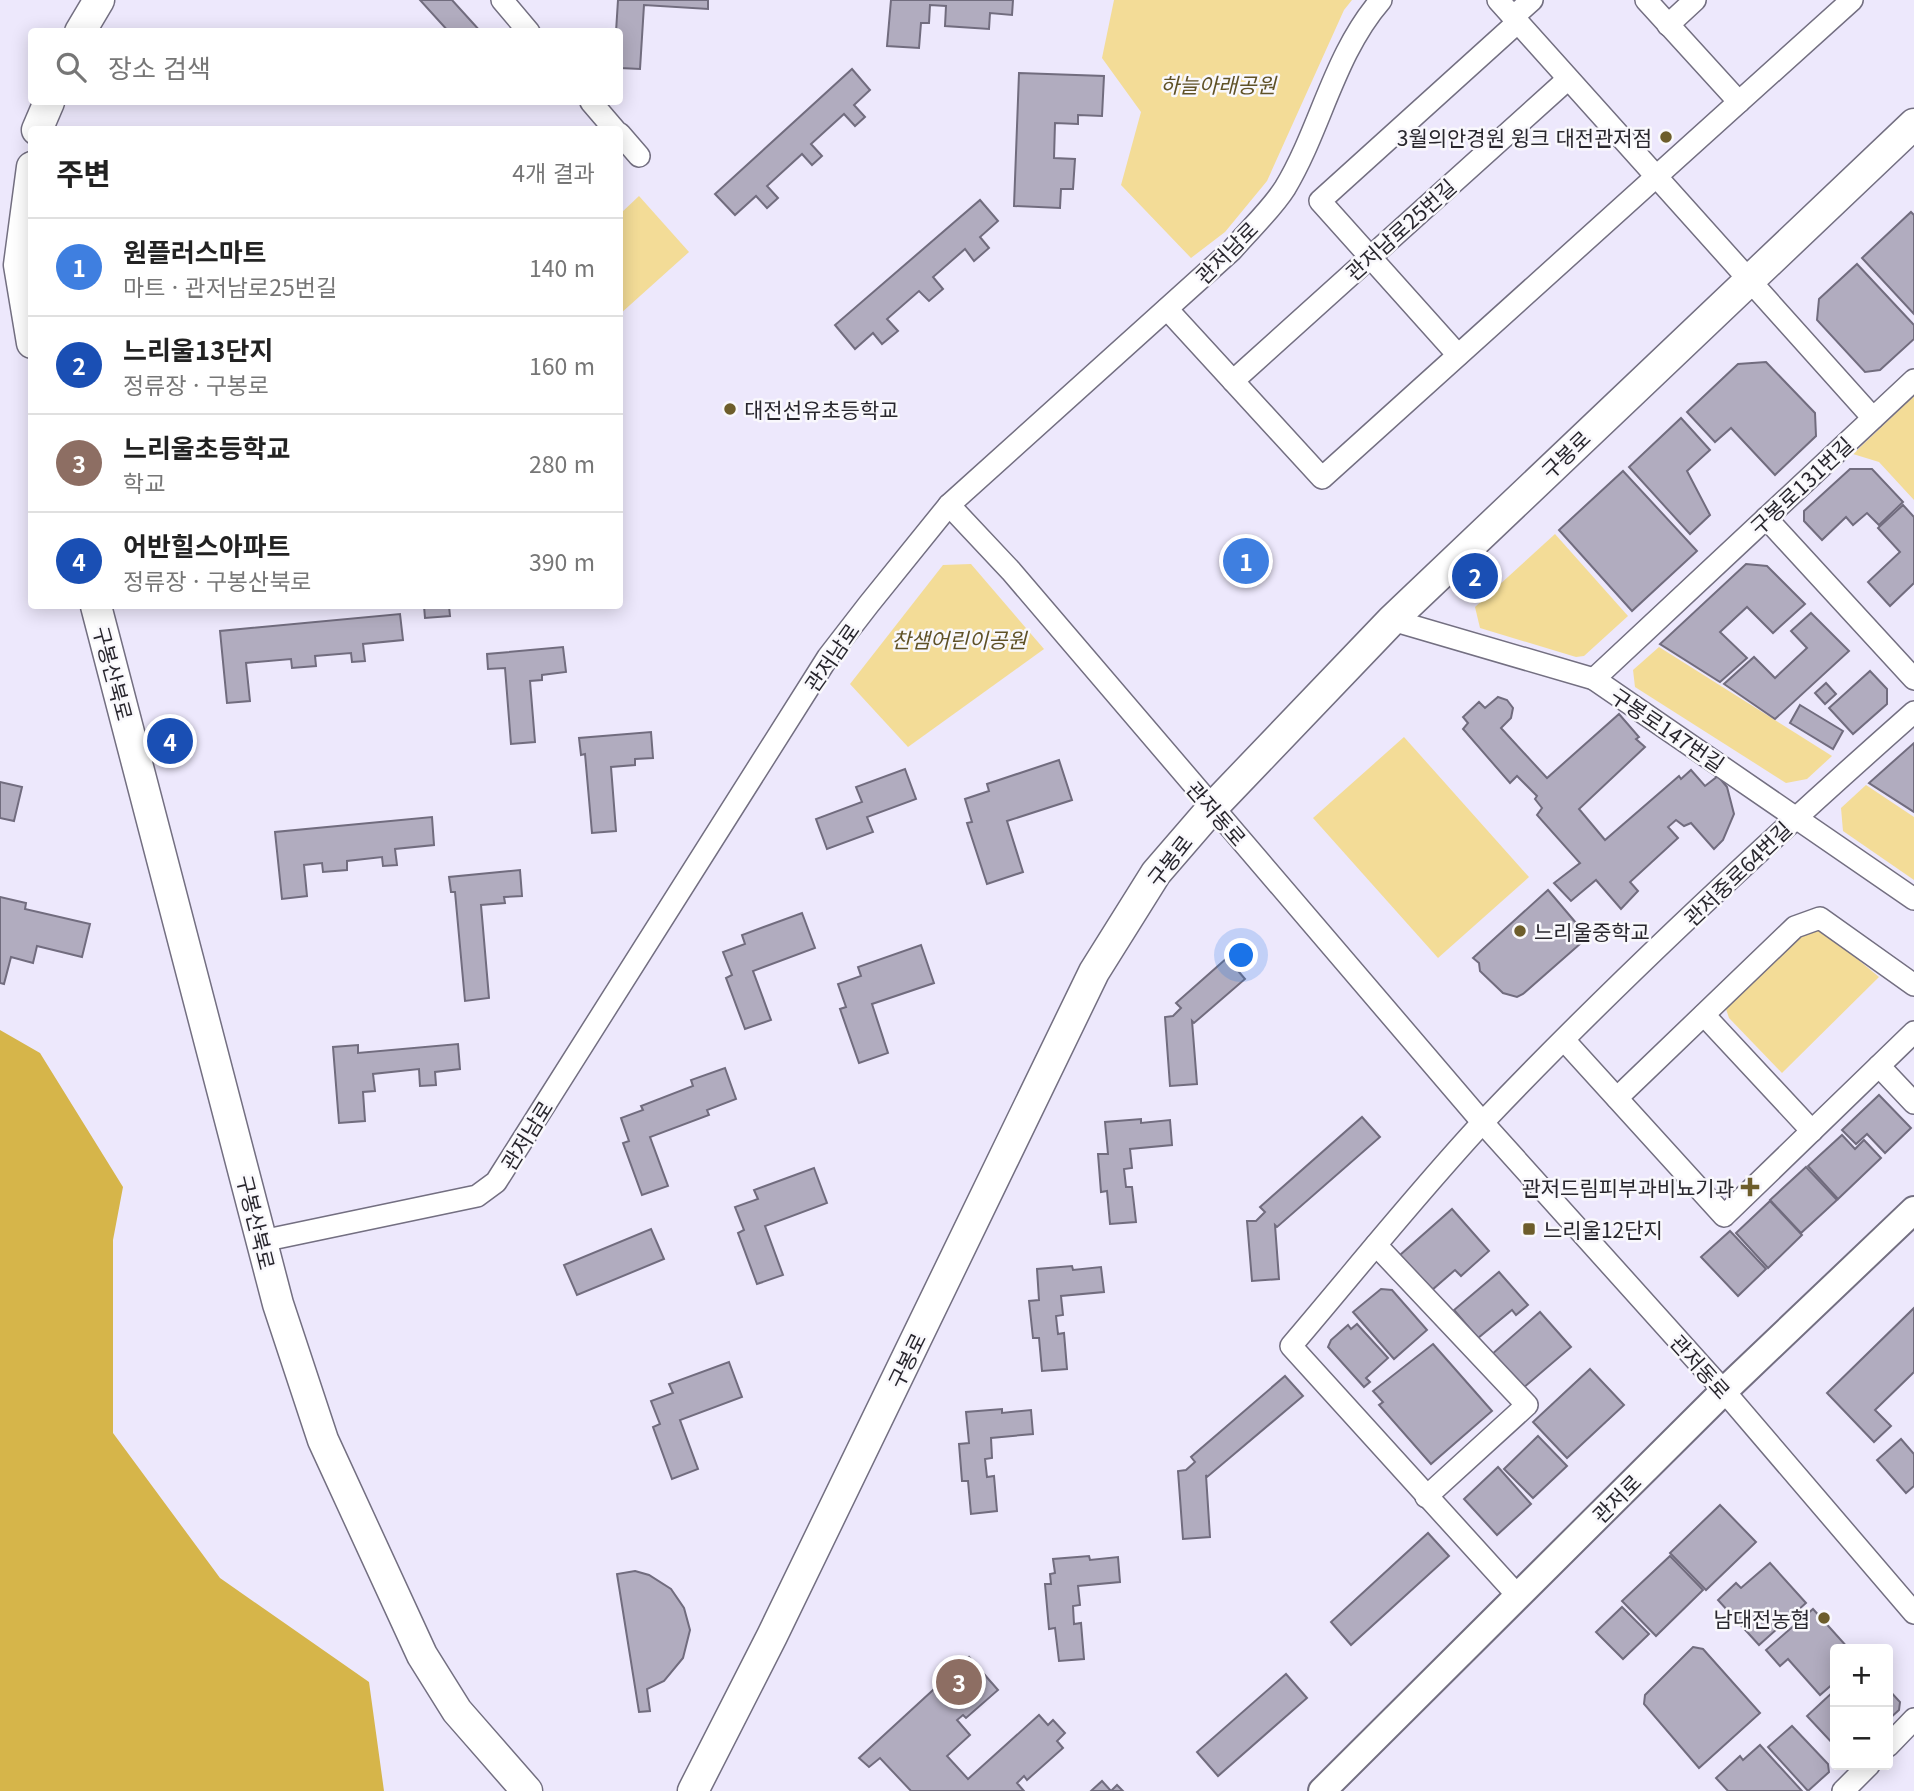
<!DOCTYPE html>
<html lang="ko">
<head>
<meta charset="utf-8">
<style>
  :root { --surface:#fff; --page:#f6f6f6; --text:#222; --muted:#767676; --line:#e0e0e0; --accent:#6d5d2b }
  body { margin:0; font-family:Georgia,"Noto Sans KR",serif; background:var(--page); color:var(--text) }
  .controls { position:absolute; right:21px; bottom:21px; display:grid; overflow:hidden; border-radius:7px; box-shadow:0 4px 18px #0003 }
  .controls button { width:63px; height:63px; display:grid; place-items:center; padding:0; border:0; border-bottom:2px solid var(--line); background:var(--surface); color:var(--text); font:35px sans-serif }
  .you { position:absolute; left:1242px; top:956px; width:24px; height:24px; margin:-18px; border:5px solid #fff; border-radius:50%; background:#1a73e8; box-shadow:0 0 0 10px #1a73e833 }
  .badge { display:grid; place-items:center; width:46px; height:46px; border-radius:50%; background:var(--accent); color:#fff; font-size:23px; font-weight:700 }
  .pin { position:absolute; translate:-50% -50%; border:4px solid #fff; box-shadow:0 2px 7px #0006 }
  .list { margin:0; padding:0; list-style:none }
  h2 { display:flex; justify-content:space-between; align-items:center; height:91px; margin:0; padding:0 28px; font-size:30px }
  h2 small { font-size:23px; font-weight:400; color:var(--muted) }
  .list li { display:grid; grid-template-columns:46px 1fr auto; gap:21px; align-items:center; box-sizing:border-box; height:98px; padding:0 28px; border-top:2px solid var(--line) }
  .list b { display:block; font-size:26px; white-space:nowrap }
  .list p { margin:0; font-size:23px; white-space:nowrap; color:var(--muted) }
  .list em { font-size:23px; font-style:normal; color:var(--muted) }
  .icon { flex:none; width:38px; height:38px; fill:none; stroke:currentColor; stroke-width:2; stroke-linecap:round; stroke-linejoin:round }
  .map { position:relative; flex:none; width:1914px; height:1791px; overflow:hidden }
  .search { position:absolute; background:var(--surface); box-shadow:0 4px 18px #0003; left:28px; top:28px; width:595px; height:77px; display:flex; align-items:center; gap:18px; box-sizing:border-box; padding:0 24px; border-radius:7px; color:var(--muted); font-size:26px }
  .panel { position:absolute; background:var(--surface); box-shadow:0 4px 18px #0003; left:28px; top:126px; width:595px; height:483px; border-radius:7px }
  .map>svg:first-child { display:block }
  .green { fill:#f3dc97 }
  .forest { fill:#d6b54a }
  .building { fill:#b1acbf; stroke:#716c7e; stroke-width:2 }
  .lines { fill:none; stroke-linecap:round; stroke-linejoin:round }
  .minor-casing { stroke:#736f81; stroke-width:24 }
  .tertiary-casing { stroke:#736f81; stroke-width:30 }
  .secondary-casing { stroke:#736f81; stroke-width:33 }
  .minor { stroke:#fff; stroke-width:21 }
  .tertiary { stroke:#fff; stroke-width:26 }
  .secondary { stroke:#fff; stroke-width:30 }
  .poi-dot { fill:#6d5d2b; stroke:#f9f8fc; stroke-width:2.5 }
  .labels { text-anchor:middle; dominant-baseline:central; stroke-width:5; stroke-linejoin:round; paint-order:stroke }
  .park-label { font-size:21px; font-style:italic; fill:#5f5126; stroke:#f9f8fc }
  .poi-label { font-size:21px; fill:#28262d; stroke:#f9f8fc; text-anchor:end }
  .street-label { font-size:21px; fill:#28262d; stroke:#f9f8fc }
</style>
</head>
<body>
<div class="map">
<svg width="1914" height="1791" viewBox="0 0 1914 1791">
  <rect width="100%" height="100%" fill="#ede8fc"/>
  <g class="green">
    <polygon points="1114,0 1352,0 1344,10 1267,181 1225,232 1191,258 1121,185 1141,112 1102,58"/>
    <polygon points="639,196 689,252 620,314 620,214"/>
    <polygon points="1914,396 1914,500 1879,462 1853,454"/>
    <polygon points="1555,534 1628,616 1584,656 1576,657 1480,628 1475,607"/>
    <polygon points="971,564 1044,649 908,747 850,684 943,565"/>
    <polygon points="1659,647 1832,756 1807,779 1786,783 1635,687 1633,670"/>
    <polygon points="1404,737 1529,877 1438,958 1313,818"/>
    <polygon points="1866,785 1914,817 1914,880 1843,831 1841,808"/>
    <polygon points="1818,926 1879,977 1782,1073 1729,1018 1726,1009 1797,933"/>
  </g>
  <polygon class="forest" points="0,1030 40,1053 123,1187 113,1240 113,1433 220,1578 369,1682 384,1791 0,1791"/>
  <g class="building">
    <polygon points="420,0 452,0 481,32 449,32"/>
    <polygon points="618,0 708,0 708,9 644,5 640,69 620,68 620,32 616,32"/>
    <polygon points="891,0 1013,0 1012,15 990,13 989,29 945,26 946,6 930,5 929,23 921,23 919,48 887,46"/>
    <polygon points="852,69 870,90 854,105 865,117 855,126 844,114 811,144 822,156 812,165 802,154 767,186 778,198 767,208 756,196 735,215 715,194"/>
    <polygon points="1019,73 1104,76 1102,116 1078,115 1078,124 1055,123 1054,158 1075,159 1073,189 1061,189 1060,208 1014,206"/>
    <polygon points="980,200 998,221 980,237 989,248 974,261 965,249 933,277 943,289 929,301 919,291 887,319 898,331 882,344 873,333 855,349 835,325"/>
    <polygon points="1911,212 1914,215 1914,314 1862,258"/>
    <polygon points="1857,264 1914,325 1914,339 1880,370 1865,372 1817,320 1819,299"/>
    <polygon points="1766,362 1815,413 1816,436 1775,475 1731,428 1715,442 1687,412 1738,364"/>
    <polygon points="1681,418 1710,450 1687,471 1710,515 1690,534 1629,467"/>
    <polygon points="1850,469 1872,469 1903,502 1879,525 1867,513 1853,525 1846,517 1822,540 1804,521 1804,511"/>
    <polygon points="1623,471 1697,551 1632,611 1559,530"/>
    <polygon points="1903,505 1914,517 1914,583 1890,606 1868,582 1900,552 1878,528"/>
    <polygon points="1746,564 1767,566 1805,604 1773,633 1747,607 1720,632 1747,658 1720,682 1660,644"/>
    <polygon points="424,606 449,606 450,616 425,618"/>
    <polygon points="1811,613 1849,651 1775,719 1724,684 1754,657 1775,678 1807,648 1791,631"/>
    <polygon points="400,614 403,640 363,644 365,661 352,662 351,653 315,656 316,666 292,668 291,659 246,663 250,701 227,703 220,631"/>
    <polygon points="563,647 566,672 542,675 542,680 530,681 535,742 511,744 505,668 488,669 487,654"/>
    <polygon points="1870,671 1887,689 1887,704 1853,734 1829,708"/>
    <polygon points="1826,683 1836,694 1825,704 1815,693"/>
    <polygon points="1498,697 1507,700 1513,708 1511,718 1501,728 1547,778 1619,714 1639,737 1636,739 1645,747 1579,809 1605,840 1679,776 1681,779 1691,770 1705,786 1718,776 1727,787 1734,814 1723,840 1714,849 1691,823 1684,826 1676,820 1668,827 1678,838 1630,882 1638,891 1621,909 1596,880 1571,901 1554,883 1580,863 1537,815 1542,808 1535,799 1537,796 1517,776 1510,783 1463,729 1468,723 1463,717 1479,702 1485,708"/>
    <polygon points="1800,705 1843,731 1833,749 1790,723"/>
    <polygon points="651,732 653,758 635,759 635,765 611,767 616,831 592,833 585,754 581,755 579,738"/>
    <polygon points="1914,743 1914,812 1869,783"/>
    <polygon points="1059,760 1072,800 1007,821 1023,872 987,884 967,823 972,822 965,799 989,791 987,784"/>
    <polygon points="905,769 916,799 867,817 873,832 827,849 816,819 862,802 856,787"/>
    <polygon points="0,782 22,787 14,821 0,818"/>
    <polygon points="432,817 434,845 395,849 397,865 383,866 382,857 347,861 347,870 323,872 322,863 304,865 307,896 282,899 275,832"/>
    <polygon points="520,870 522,896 504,897 505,903 481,905 489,998 465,1001 455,892 451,892 449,877"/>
    <polygon points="1548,890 1588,937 1523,994 1517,997 1503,993 1480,971 1479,963 1473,958"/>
    <polygon points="0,897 26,903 25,909 90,924 82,957 37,946 33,963 11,957 4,984 0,983"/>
    <polygon points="802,913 815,948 753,971 771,1020 745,1029 726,978 732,975 723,952 745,944 742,935"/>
    <polygon points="921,945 934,983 872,1004 888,1053 859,1063 840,1009 846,1007 838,984 861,976 858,967"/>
    <polygon points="1227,958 1245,979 1194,1023 1192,1021 1197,1084 1170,1086 1165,1017 1173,1016 1181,1008 1176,1003"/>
    <polygon points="458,1044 460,1069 435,1072 436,1085 420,1086 419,1069 373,1074 375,1091 363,1092 365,1121 339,1123 333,1047 358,1045 358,1053"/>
    <polygon points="725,1068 736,1099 707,1110 709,1115 650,1137 668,1186 642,1195 623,1143 629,1141 621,1118 643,1110 641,1106 693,1086 691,1080"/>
    <polygon points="1879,1095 1911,1128 1885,1153 1867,1134 1856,1144 1842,1130"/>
    <polygon points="1362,1117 1380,1137 1277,1227 1275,1225 1279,1279 1252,1281 1247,1221 1256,1221 1265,1212 1260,1207"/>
    <polygon points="1141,1119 1141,1123 1170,1120 1172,1145 1130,1149 1132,1168 1124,1169 1126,1187 1132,1187 1136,1222 1110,1224 1107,1191 1101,1192 1098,1154 1108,1154 1105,1122"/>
    <polygon points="1842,1135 1855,1149 1864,1140 1881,1158 1838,1199 1808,1166"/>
    <polygon points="1806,1167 1837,1200 1801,1233 1770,1200"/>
    <polygon points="814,1168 827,1203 765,1226 783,1275 757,1284 738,1233 744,1230 735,1207 758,1199 754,1190"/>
    <polygon points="1770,1201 1802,1235 1768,1268 1736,1233"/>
    <polygon points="1452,1209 1489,1251 1461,1276 1455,1270 1432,1290 1418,1274 1414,1279 1400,1255"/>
    <polygon points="651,1229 664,1259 577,1295 564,1265"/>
    <polygon points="1730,1231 1766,1269 1738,1296 1701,1257"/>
    <polygon points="1072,1266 1073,1270 1101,1267 1104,1292 1061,1296 1063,1315 1056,1316 1058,1334 1064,1333 1067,1369 1042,1371 1039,1338 1033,1338 1029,1301 1039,1300 1037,1269"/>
    <polygon points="1499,1272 1528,1305 1516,1315 1512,1310 1478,1338 1454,1310"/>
    <polygon points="1381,1289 1392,1290 1427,1330 1394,1359 1353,1312"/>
    <polygon points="1914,1308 1914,1372 1875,1410 1891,1426 1874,1442 1827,1393"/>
    <polygon points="1540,1312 1571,1347 1522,1389 1491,1355"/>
    <polygon points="1357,1324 1388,1358 1366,1378 1370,1382 1364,1387 1328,1347 1331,1340 1348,1325 1351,1329"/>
    <polygon points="1433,1344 1492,1411 1431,1464 1379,1405 1383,1402 1373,1391"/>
    <polygon points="729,1362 742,1397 680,1420 698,1469 672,1479 653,1427 660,1424 651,1401 673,1393 669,1384"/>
    <polygon points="1590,1369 1624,1405 1567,1458 1533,1422"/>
    <polygon points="1285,1376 1303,1396 1207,1477 1206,1475 1210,1537 1183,1539 1178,1471 1186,1470 1195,1462 1191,1457"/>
    <polygon points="1002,1409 1002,1413 1031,1410 1033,1434 991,1438 992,1458 985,1459 987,1477 994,1476 997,1511 971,1514 968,1481 962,1481 959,1444 969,1443 966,1412"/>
    <polygon points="1538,1436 1567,1466 1533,1498 1504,1469"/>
    <polygon points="1901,1439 1914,1454 1914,1486 1906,1493 1877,1460"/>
    <polygon points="1498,1467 1531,1504 1497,1535 1464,1499"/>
    <polygon points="1720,1505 1756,1542 1706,1590 1670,1553"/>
    <polygon points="1428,1533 1449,1556 1351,1645 1331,1622"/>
    <polygon points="1089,1556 1090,1560 1118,1557 1120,1582 1078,1586 1080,1605 1073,1606 1074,1624 1081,1623 1084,1659 1059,1661 1055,1628 1049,1629 1045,1584 1051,1584 1050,1574 1055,1573 1053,1559"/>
    <polygon points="1670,1556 1703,1590 1656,1636 1622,1601"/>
    <polygon points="1770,1563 1806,1603 1759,1645 1718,1600 1736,1583 1741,1588"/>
    <polygon points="635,1571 649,1575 671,1589 684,1608 690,1630 683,1658 664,1681 647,1689 650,1711 639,1712 617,1574"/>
    <polygon points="1622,1607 1649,1634 1623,1659 1596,1632"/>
    <polygon points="1813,1609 1849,1649 1835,1649 1835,1682 1820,1695 1788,1659 1780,1666 1766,1650"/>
    <polygon points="1693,1647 1703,1649 1760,1713 1699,1768 1644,1704 1645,1695"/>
    <polygon points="969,1657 998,1690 966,1718 963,1715 957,1720 970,1735 947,1756 968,1779 1039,1715 1048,1725 1053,1720 1065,1733 1057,1741 1063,1748 1027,1780 1024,1776 1017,1783 1024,1791 911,1791 880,1758 869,1767 859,1758"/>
    <polygon points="1286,1674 1307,1698 1218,1776 1197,1752"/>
    <polygon points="1888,1689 1900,1702 1899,1710 1888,1720"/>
    <polygon points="1835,1690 1835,1746 1807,1716"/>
    <polygon points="1792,1726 1828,1764 1829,1772 1808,1791 1768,1747"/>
    <polygon points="1760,1745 1802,1791 1728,1791 1716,1778 1740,1756 1743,1760"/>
    <polygon points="1102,1781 1111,1791 1117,1785 1123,1791 1091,1791"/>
  </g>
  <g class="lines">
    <g class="minor-casing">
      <g id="minor">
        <polyline points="502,0 529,32"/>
        <polyline points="1498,0 1873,418"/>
        <polyline points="1646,0 1739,102"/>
        <polyline points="1513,17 1532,0"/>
        <polyline points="1668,25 1695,0"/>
        <polyline points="591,102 615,130"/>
        <polyline points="620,134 639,156"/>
        <polyline points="1167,309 1322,478 1852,0"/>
        <polyline points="1458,355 1320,201 1518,22"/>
        <polyline points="1233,381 1568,79"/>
        <polyline points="949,505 1011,571 1483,1123 1724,1391 1914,1613"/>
        <polyline points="1766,518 1914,679"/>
        <polyline points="1392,620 1594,679 1914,899"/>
        <polyline points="1594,679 1914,380"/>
        <polyline points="1704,1015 1812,1131"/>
        <polyline points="1564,1040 1724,1216 1914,1032"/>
        <polyline points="1879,1066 1914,1103"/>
        <polyline points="1617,1098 1795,927 1820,918 1914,985"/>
        <path d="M 262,1241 L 477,1196 L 496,1182 L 828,657 L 869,604 L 949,505 L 1232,250 C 1249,230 1271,210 1285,188 C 1321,128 1334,54 1381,0"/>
        <polyline points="1376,1245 1527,1405 1426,1497"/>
        <path d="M 1518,1596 L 1291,1346 C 1355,1271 1417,1193 1484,1121 C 1620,978 1766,843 1914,712"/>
        <polyline points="1888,1746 1914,1719"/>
        <polyline points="1843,1791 1869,1765"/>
      </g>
    </g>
    <g class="tertiary-casing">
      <polyline id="tertiary" points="1322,1791 1724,1391 1914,1210"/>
    </g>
    <g class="secondary-casing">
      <g id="secondary">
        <polyline points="80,32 99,0"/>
        <polyline points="37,130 49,102"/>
        <polyline points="32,167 19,265 32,343"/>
        <polyline points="96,606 278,1304 323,1440 422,1655 457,1711 527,1791"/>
        <polyline points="693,1791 772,1636 1094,972 1156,873 1213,807 1392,620 1914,124"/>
      </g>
    </g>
    <use href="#minor" class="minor"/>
    <use href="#tertiary" class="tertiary"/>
    <use href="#secondary" class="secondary"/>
  </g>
  <g class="poi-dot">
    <circle cx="1666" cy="137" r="7"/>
    <circle cx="730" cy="409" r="7"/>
    <circle cx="1520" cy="931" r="7"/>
    <path d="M1746.5 1176.5h7v7h7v7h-7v7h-7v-7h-7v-7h7z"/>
    <rect x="1522" y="1222" width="14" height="14" rx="3.5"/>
    <circle cx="1824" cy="1618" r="7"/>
  </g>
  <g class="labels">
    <g class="park-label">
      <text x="1218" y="84">하늘아래공원</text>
      <text x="959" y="639">찬샘어린이공원</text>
    </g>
    <g class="poi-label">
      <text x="1652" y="137">3월의안경원 윙크 대전관저점</text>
      <text x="744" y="409" text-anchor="start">대전선유초등학교</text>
      <text x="1534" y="931" text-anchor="start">느리울중학교</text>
      <text x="1734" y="1187">관저드림피부과비뇨기과</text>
      <text x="1543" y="1229" text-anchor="start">느리울12단지</text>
      <text x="1810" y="1618">남대전농협</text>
    </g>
    <g class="street-label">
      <text transform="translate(1400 229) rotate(-42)">관저남로25번길</text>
      <text transform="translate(1226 252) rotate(-45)">관저남로</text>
      <text transform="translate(1565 454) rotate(-44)">구봉로</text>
      <text transform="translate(1801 485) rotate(-43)">구봉로131번길</text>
      <text transform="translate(831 657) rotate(-55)">관저남로</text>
      <text transform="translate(114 673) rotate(75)">구봉산북로</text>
      <text transform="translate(1668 729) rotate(34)">구봉로147번길</text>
      <text transform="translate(1217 813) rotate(49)">관저동로</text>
      <text transform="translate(1169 860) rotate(-52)">구봉로</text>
      <text transform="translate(1737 873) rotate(-44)">관저중로64번길</text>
      <text transform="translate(526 1135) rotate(-58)">관저남로</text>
      <text transform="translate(257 1222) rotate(76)">구봉산북로</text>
      <text transform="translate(906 1360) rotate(-64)">구봉로</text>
      <text transform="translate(1701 1366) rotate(48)">관저동로</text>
      <text transform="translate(1616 1498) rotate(-45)">관저로</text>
    </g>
  </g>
</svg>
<div class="controls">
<button>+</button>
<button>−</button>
</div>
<div class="you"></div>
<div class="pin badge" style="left:1246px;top:561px;background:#3f7fe0">1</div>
<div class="pin badge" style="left:1475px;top:576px;background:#1a4fb4">2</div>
<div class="pin badge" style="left:959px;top:1682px;background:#8d6e63">3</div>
<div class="pin badge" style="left:170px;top:741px;background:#1a4fb4">4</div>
<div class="search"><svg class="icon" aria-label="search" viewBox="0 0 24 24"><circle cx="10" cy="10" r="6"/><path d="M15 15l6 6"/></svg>장소 검색</div>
<section class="panel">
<h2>주변<small>4개 결과</small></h2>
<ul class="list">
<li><span class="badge" style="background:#3f7fe0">1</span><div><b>원플러스마트</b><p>마트 · 관저남로25번길</p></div><em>140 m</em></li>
<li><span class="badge" style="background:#1a4fb4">2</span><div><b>느리울13단지</b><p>정류장 · 구봉로</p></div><em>160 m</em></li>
<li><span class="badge" style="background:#8d6e63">3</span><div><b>느리울초등학교</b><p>학교</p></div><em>280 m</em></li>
<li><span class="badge" style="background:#1a4fb4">4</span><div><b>어반힐스아파트</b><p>정류장 · 구봉산북로</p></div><em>390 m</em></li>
</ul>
</section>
</div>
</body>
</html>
